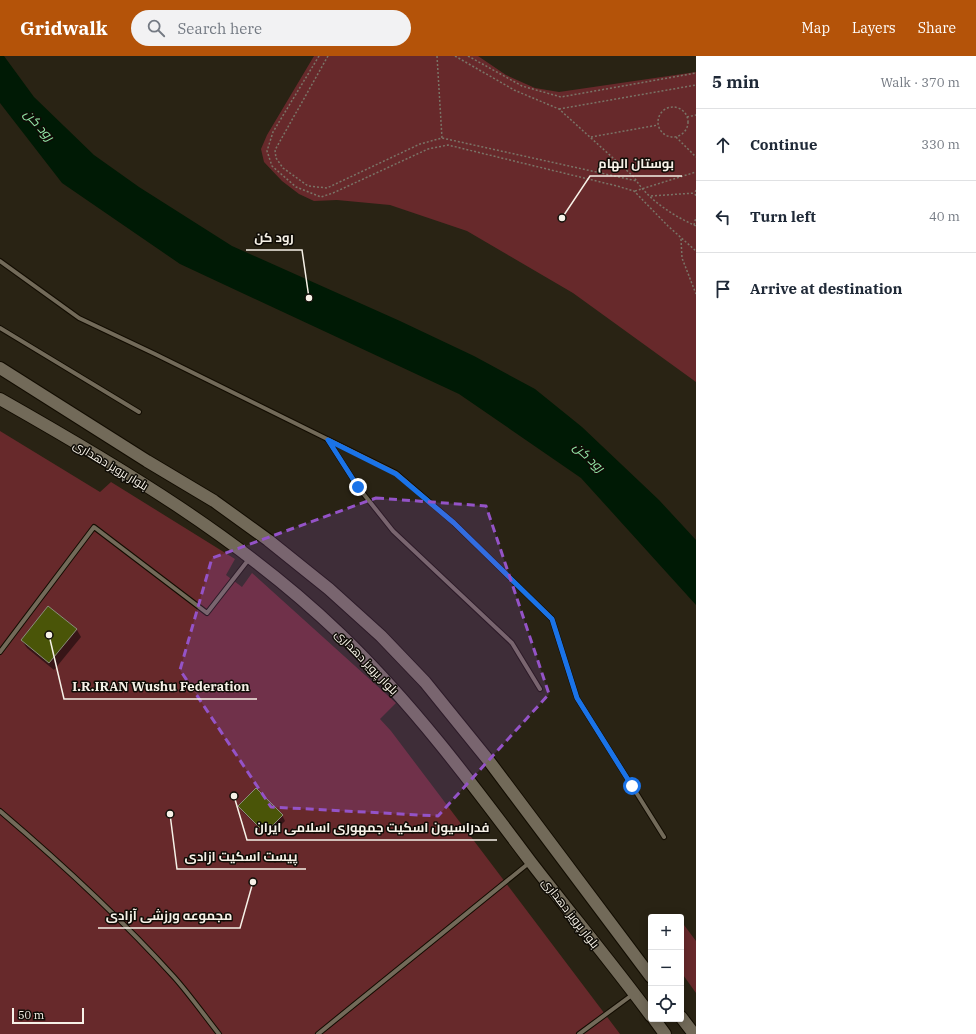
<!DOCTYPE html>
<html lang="en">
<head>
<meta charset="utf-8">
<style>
  :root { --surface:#fff; --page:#f2f2f3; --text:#1f2937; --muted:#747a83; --line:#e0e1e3; --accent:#b45309 }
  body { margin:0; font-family:"IBM Plex Serif",Cairo,serif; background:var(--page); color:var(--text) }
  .controls { position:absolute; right:12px; bottom:12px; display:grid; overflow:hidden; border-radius:4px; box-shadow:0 2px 10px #0003 }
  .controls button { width:36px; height:36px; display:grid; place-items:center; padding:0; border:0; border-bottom:1px solid var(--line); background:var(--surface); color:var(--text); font:20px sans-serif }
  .scale { position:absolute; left:12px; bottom:10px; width:72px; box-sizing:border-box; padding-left:4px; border:2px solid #f6f1e7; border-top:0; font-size:11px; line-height:14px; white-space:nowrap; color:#f6f1e7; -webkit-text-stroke:3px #0f0c06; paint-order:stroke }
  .stop { position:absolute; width:12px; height:12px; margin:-9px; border:3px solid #1a73e8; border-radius:50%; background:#fff }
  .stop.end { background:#1a73e8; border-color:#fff; box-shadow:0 1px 4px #0008 }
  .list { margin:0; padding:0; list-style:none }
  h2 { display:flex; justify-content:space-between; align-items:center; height:52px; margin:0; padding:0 16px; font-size:17px }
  h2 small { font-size:13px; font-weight:400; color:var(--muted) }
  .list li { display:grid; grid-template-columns:26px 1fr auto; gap:12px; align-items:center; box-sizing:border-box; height:72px; padding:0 16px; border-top:1px solid var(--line) }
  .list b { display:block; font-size:15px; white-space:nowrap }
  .list em { font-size:13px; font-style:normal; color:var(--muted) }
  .icon { flex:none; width:22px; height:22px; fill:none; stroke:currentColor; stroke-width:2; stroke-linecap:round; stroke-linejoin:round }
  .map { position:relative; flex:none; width:696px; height:978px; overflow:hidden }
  header { display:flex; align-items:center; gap:24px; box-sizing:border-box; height:56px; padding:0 20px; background:var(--accent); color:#fff }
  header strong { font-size:19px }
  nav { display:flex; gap:22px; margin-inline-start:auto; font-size:14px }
  .search { width:280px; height:36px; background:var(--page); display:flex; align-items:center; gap:10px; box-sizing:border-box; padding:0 14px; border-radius:22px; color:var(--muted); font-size:15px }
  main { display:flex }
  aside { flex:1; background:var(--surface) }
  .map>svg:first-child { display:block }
  .green { fill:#67292b }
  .water { fill:#001a05 }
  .shadow { fill:#0007 }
  .building { fill:#4a5508; stroke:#898e7b }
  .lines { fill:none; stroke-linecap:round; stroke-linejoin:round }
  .lane-casing { stroke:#120c01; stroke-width:6 }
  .secondary-casing { stroke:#120c01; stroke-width:14 }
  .path { stroke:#7a7467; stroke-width:1.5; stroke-dasharray:2 2; stroke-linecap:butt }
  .lane { stroke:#726a59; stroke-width:4 }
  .secondary { stroke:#726a59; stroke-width:12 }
  .route { stroke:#1a73e8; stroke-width:5 }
  .marked { fill:#9453c7; fill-opacity:0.2; stroke:#9453c7; stroke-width:3; stroke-dasharray:8 5; stroke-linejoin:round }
  .labels { text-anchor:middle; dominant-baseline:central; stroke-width:3; stroke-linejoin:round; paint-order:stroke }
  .street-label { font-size:12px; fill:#f6f1e7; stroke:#0f0c06 }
  .water-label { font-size:13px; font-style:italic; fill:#93eaa8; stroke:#0f0c06 }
  .leader { fill:none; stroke:#f6f1e7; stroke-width:1.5 }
  .callout-dot { fill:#f6f1e7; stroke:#0f0c06; stroke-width:1.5 }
  .callout-label { font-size:13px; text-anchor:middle; font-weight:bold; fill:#f6f1e7; stroke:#0f0c06; stroke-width:3; stroke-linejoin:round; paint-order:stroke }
</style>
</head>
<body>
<header>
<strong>Gridwalk</strong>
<div class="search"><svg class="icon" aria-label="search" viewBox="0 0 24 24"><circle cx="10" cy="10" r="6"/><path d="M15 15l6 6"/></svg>Search here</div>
<nav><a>Map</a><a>Layers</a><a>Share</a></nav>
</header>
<main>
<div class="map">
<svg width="696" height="978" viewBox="0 0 696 978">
  <rect width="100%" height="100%" fill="#292314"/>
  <g class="green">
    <polygon points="314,0 478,0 506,19 535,32 559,36 696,16 696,326 573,237 467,175 390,149 337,144 314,145 299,138 282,125 264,106 261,93 267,79"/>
    <polygon points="0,375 100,436 111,426 235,503 226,519 242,531 252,517 396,647 380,663 391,675 620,978 0,978"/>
    <polygon points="681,865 696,885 696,937 681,916"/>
  </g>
  <polygon class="water" points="0,0 4,0 34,41 94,99 139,131 232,190 400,265 474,300 535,333 582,371 659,444 696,484 696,549 581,422 459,338 180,208 62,127 0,47"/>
  <g class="shadow">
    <polygon points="77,574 81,581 54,614 27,592 22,585"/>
    <polygon points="240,750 282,759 285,765 269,781 243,756"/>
  </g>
  <g class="building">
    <polygon points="48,550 77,573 49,607 21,584"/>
    <polygon points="256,732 283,759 265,777 238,750"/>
  </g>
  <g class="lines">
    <g class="lane-casing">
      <g id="lane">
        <polyline points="0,205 79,262 155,298 396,417 454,467 552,563 577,642 664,781"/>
        <polyline points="0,272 139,356"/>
        <polyline points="328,384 358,431 393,475 512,587 540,633"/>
        <polyline points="0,596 94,471 207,557 249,503"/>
        <path d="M 0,755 C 61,807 120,861 174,921 C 190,939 204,959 219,978"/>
        <polyline points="318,978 529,807"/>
        <polyline points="579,978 632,939"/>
      </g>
    </g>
    <g class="secondary-casing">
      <g id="secondary">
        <polyline points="0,312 147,405 214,445 268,484 329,533 381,580 425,626 489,705 651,921"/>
        <path d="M 0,343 C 120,411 240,482 340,578 C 412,647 471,726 530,805 C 570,857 612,907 651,960"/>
        <polyline points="681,961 694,978"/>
        <polyline points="654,963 665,978"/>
      </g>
    </g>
    <g class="path">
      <polyline points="319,0 273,76 267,95 272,110 296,131 321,141 333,137 428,93 448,89 617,130 634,135 668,170 696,195"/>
      <polyline points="328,0 275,94 276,102 283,112 308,130 327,132 420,88 442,82 637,125"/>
      <polyline points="437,0 442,82"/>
      <path d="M 455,0 L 514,34 L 559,53 L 634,121 C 648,144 672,159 696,170"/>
      <polyline points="468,0 522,30 561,41 696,17"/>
      <circle cx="673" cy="66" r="15"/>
      <polyline points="559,53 696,29"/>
      <polyline points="687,61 696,59"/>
      <polyline points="591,81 658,69"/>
      <polyline points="676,81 696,101"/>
      <polyline points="696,134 695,137 696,141"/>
      <polyline points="635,135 696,116"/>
      <polyline points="651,140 695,137"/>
      <polyline points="694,169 696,161"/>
      <polyline points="681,183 682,202 696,238"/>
    </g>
    <use href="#lane" class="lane"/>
    <use href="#secondary" class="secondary"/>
  </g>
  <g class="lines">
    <polyline class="route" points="358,431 328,384 396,418 454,467 552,563 577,642 632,730"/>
  </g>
  <path class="marked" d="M 376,442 L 486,450 L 549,638 L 438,760 L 271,751 L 180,614 L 212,502 Z"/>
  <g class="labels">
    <g class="street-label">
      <text transform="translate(111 409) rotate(31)">بلوار پرویز دهداری</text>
      <text transform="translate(367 606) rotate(46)">بلوار پرویز دهداری</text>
      <text transform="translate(571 857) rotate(52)">بلوار پرویز دهداری</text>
    </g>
    <g class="water-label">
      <text transform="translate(39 69) rotate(48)">رود کن</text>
      <text transform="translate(589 401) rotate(43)">رود کن</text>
    </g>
  </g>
  <path class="leader" d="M562 162L590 120H682M309 242L302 194H246M49 579L64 643H257M234 740L247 784H497M170 758L177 813H306M253 826L240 872H98"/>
  <g class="callout-dot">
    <circle cx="562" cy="162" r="4"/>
    <circle cx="309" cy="242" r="4"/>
    <circle cx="49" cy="579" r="4"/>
    <circle cx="234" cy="740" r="4"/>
    <circle cx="170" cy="758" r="4"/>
    <circle cx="253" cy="826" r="4"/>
  </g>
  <g class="callout-label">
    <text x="636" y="112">بوستان الهام</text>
    <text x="274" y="186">رود کن</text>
    <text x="161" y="635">I.R.IRAN Wushu Federation</text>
    <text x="372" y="776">فدراسیون اسکیت جمهوری اسلامی ایران</text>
    <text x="241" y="805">پیست اسکیت ازادی</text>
    <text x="169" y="864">مجموعه ورزشی آزادی</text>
  </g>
</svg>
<div class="controls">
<button>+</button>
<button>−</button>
<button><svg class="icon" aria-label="locate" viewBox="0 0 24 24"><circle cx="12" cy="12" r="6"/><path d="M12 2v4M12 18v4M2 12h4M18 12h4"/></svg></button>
</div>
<div class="scale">50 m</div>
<div class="stop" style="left:632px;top:730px"></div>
<div class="stop end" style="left:358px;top:431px"></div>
</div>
<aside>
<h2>5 min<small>Walk · 370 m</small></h2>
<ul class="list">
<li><svg class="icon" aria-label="ahead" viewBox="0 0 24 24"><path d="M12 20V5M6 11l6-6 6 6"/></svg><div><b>Continue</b></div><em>330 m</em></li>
<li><svg class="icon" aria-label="left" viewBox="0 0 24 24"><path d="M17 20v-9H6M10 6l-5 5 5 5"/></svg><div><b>Turn left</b></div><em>40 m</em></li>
<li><svg class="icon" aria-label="arrive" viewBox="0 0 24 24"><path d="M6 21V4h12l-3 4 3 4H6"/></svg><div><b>Arrive at destination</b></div></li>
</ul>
</aside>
</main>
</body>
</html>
